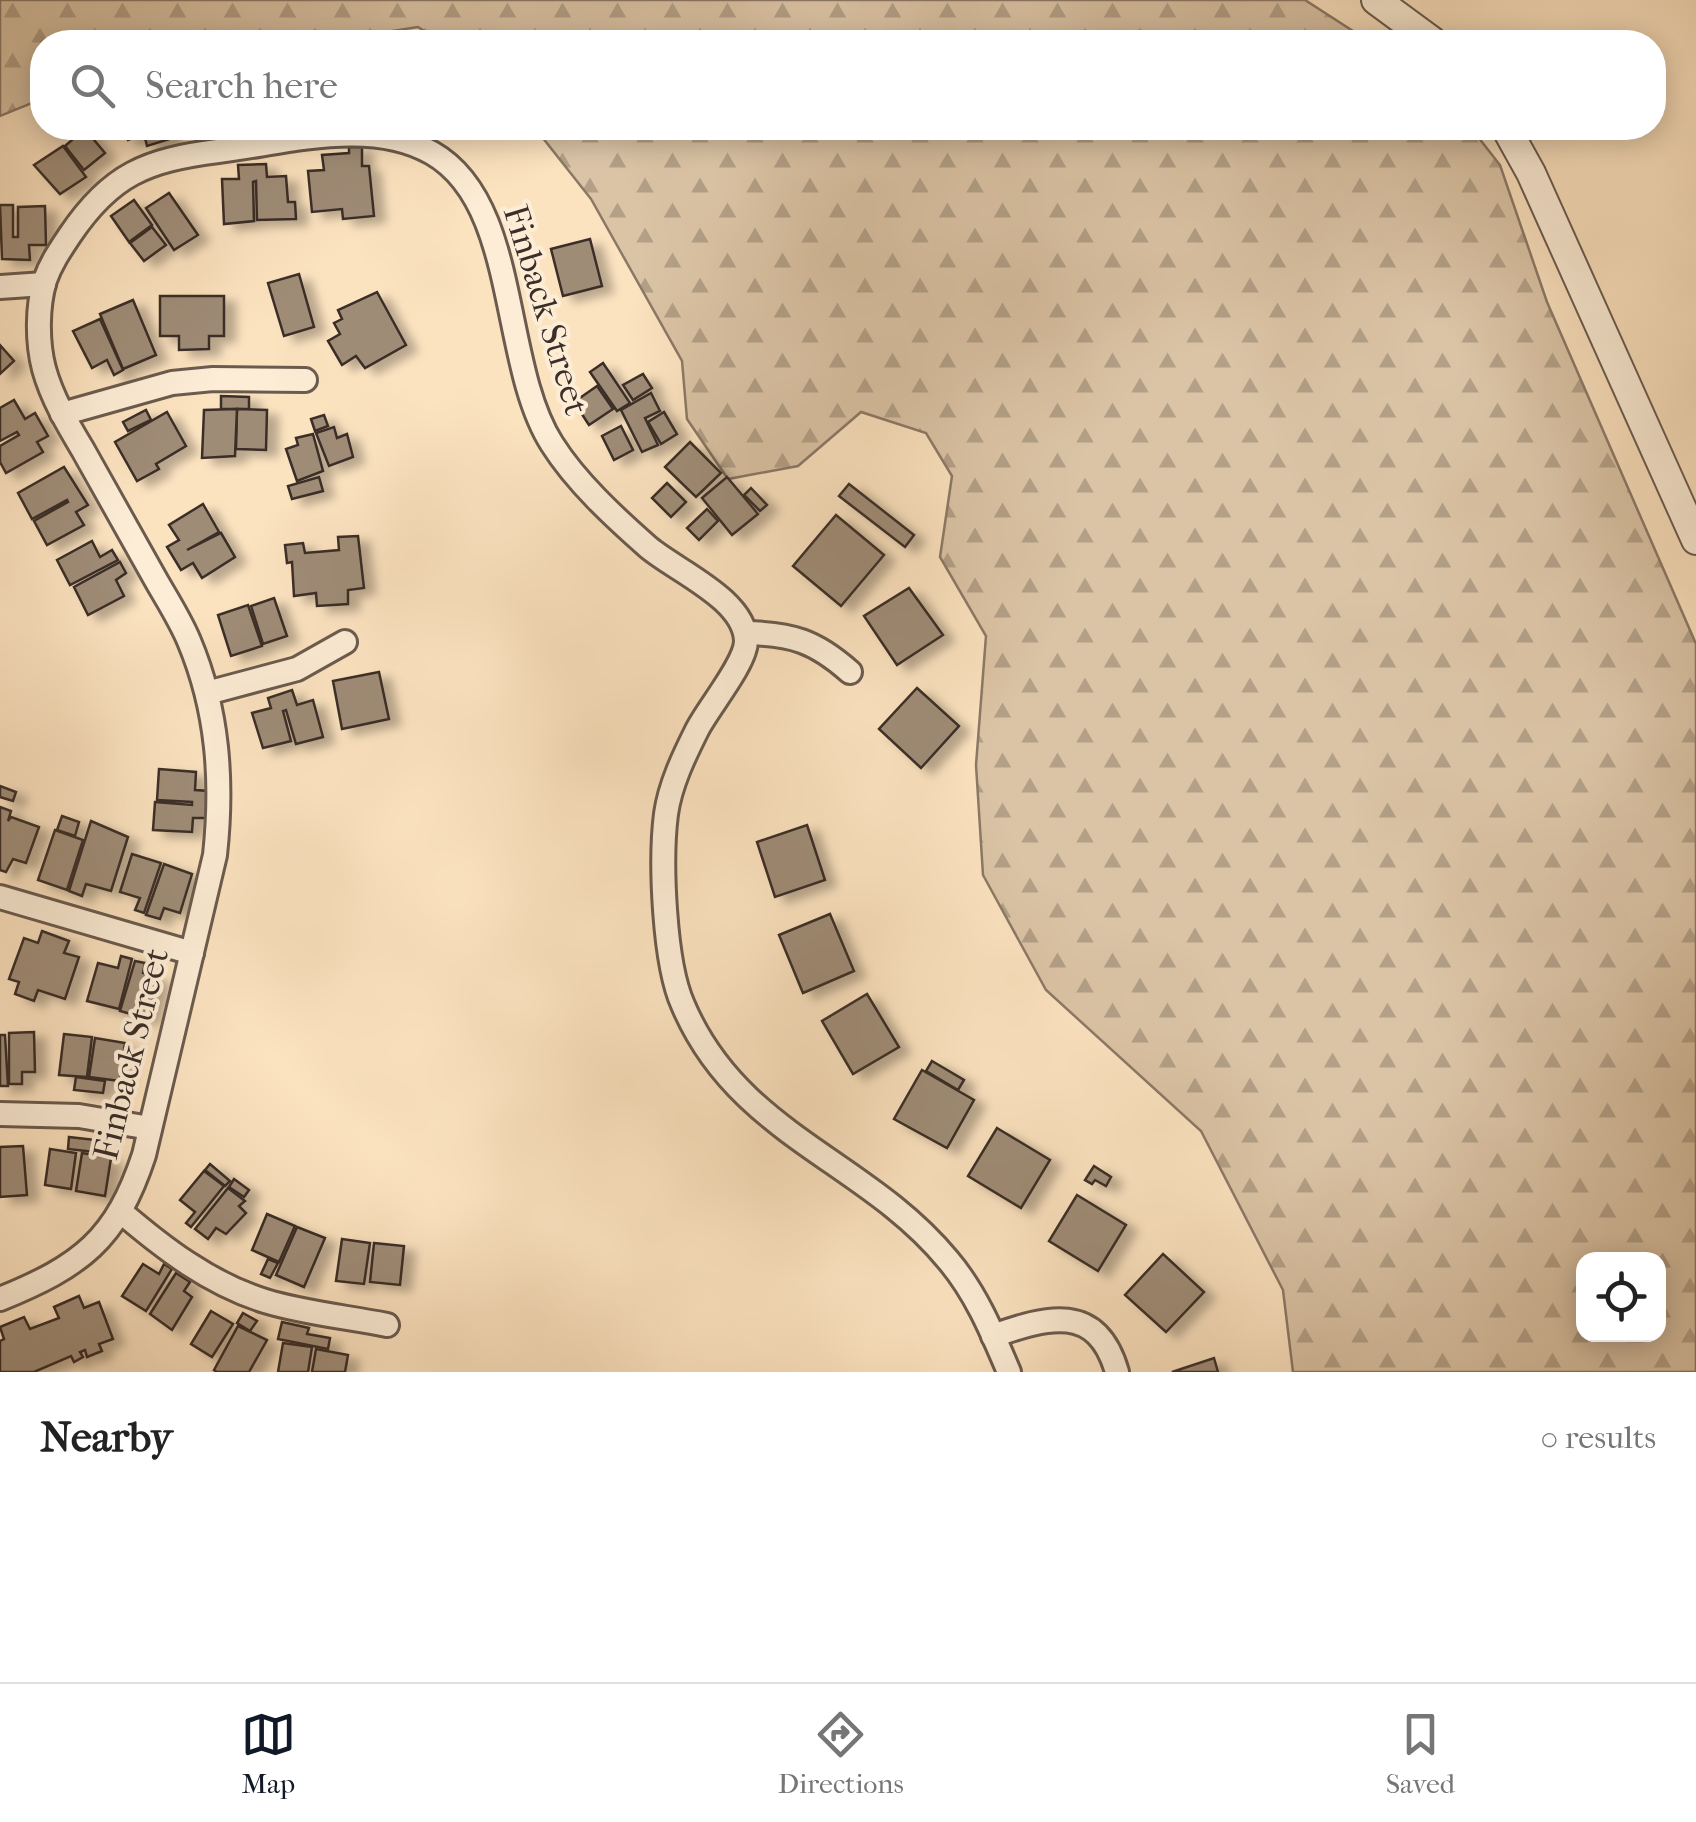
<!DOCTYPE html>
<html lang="en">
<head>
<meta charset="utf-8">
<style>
  :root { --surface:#fff; --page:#f6f6f6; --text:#222; --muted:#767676; --line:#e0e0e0; --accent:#111827 }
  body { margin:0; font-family:"IM FELL French Canon",serif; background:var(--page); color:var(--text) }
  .controls { position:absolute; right:30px; bottom:30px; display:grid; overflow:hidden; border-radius:20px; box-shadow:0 5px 25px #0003 }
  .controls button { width:90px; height:90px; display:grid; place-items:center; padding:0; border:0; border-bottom:2px solid var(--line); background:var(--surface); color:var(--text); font:50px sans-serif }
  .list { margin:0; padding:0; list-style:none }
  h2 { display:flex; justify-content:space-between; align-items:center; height:130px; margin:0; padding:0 40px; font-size:42px }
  h2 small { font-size:32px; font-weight:400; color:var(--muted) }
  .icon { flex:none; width:55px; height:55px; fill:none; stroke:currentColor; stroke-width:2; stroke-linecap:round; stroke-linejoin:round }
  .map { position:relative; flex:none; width:1696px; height:1372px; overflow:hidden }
  .search { position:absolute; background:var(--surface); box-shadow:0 5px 25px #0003; left:30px; right:30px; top:30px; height:110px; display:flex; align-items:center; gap:25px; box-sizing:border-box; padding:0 35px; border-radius:40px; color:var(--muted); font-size:38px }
  .sheet { height:310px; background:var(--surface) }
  nav { display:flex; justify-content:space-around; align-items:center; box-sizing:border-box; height:140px; border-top:2px solid var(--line); background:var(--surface); font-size:28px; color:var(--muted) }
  nav a { display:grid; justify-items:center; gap:5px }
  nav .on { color:var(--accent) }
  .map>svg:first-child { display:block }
  .forest { fill:url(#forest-firs); stroke:#8b7967; stroke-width:2.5; fill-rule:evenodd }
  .building { fill:#9f8c77; stroke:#3b2e28; stroke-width:2.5; filter:url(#shadow) }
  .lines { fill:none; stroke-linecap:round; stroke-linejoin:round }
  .minor-casing { stroke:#6b5b4e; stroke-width:28 }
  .tertiary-casing { stroke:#6b5b4e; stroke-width:32 }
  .minor { stroke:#fdedd6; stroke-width:22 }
  .tertiary { stroke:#fdedd6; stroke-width:28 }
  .labels { text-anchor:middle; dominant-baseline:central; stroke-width:8; stroke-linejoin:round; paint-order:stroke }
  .street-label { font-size:35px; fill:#3b2e28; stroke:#fdedd6 }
</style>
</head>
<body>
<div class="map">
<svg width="1696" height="1372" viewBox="0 0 1696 1372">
  <defs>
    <pattern id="forest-firs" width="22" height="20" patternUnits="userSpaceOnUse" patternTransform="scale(2.5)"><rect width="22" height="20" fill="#dbc4a6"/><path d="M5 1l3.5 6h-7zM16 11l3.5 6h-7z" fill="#b3a087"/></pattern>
    <filter id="shadow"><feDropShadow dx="11" dy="6" stdDeviation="5" flood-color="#0004"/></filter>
  </defs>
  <rect width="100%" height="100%" fill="#fce3c0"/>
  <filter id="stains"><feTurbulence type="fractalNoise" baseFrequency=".002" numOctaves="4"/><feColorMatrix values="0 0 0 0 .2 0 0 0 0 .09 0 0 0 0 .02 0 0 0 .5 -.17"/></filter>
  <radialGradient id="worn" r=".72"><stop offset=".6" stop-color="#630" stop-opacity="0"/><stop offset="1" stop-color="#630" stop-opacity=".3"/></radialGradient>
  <g class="forest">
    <polygon points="0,0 1305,0 1370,42 442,42 418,27 321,42 42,42 42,99 0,116"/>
    <path d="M 535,128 L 1471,128 L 1500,165 L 1547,302 L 1696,644 L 1696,1372 L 1293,1372 L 1283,1290 L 1201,1131 L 1046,990 L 983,875 L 976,765 L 986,636 L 940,557 L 952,476 L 926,433 L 861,412 L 798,466 L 728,479 L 687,419 L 682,361 L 591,199 ZM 1584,1260 L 1658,1260 L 1658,1334 L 1584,1334 Z"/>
  </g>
  <g class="building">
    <polygon points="76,128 84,128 105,153 84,170 65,146 72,140 68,134"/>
    <polygon points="123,128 170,128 173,138 147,146 144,134 128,140"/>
    <polygon points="63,146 86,177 60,194 34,165"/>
    <polygon points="349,147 362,147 362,166 369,166 374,216 343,219 342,209 312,212 308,171 324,170 322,155 349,153"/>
    <polygon points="266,164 267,177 286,176 288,202 295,202 296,219 257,220 256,181 253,182 254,221 224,224 222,179 239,179 238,165"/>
    <polygon points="169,193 198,235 174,250 146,208"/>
    <polygon points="134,200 152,225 129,242 111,216"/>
    <polygon points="0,205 13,205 13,237 18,237 18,207 45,206 46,245 29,245 30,260 2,259"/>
    <polygon points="152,227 166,245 144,261 130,243"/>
    <polygon points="590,239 602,286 563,296 551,249"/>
    <polygon points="299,274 314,327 284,336 268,283"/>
    <polygon points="377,292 406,345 365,368 356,356 342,365 328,341 340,334 334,323 342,319 338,310"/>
    <polygon points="160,296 224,296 224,336 209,336 209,349 179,350 179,336 160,336"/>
    <polygon points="133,300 156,355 123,369 100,314"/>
    <polygon points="100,319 123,370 114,375 107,360 92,368 73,331"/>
    <polygon points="0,345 14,361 0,374"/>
    <polygon points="603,363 630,403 617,411 590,372"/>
    <polygon points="643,374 652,388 633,400 623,385"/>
    <polygon points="597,386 613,409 589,425 574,402"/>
    <polygon points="651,393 660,411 645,418 658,445 642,452 621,410"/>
    <polygon points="221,396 249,397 249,409 221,409"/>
    <polygon points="14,400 25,419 35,413 48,436 37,442 43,452 6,473 0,462 0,446 19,435 17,432 0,441 0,408"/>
    <polygon points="237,409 267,410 266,450 236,449"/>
    <polygon points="237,409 235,456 202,458 204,410"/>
    <polygon points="146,410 151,420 128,431 123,422"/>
    <polygon points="167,412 186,446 156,464 159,469 137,481 115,442"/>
    <polygon points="664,412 677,434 661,444 648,422"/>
    <polygon points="324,415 328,426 315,431 311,419"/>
    <polygon points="621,426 633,450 614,460 602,436"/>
    <polygon points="334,427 337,438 347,434 353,457 329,466 316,433"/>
    <polygon points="313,434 323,471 297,481 286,449 298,445 296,438"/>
    <polygon points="690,442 721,473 696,497 665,467"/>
    <polygon points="64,467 88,505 76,512 84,525 47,545 34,521 68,502 67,500 32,519 18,493"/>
    <polygon points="319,477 323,491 292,499 288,486"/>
    <polygon points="727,477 758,514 732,535 702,498"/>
    <polygon points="667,483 686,502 671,517 652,498"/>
    <polygon points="849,484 914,535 905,547 839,496"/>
    <polygon points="751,488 767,505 760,511 744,495"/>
    <polygon points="203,504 219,532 187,550 221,533 235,557 202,578 193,563 181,570 167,547 179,540 169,525"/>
    <polygon points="707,509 718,521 699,540 687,528"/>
    <polygon points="836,515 884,555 841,606 793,566"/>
    <polygon points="358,536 364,588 348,590 348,604 317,606 316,593 294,596 292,562 287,563 285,545 303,543 305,553 339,550 338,537"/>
    <polygon points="92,541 100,557 112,550 118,560 70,585 57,560"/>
    <polygon points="120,562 126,573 116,580 124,596 88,615 74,587"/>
    <polygon points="909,588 943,635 897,665 864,616"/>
    <polygon points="274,598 287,636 263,644 251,606"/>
    <polygon points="248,605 262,646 231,656 218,615"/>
    <polygon points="379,672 389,719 342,729 333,681"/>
    <polygon points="917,688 959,726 921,768 879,729"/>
    <polygon points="292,690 297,705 313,700 323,737 296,744 286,710 283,711 291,741 263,748 252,713 271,708 268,698"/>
    <polygon points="159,769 196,772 195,790 210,791 209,818 193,818 192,832 153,830 155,802 192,805 192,802 157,800"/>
    <polygon points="0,786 16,792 13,801 0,797"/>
    <polygon points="0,807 11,811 8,821 11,817 39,827 26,863 13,859 6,872 0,870"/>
    <polygon points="62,816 79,822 75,836 57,830"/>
    <polygon points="91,821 128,837 111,891 86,884 82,896 69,891"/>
    <polygon points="807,825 825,880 775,897 757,842"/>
    <polygon points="55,830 83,840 67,890 38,880"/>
    <polygon points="132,854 161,863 144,913 135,910 140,898 120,892"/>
    <polygon points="164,864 192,874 180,913 164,908 160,919 146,915"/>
    <polygon points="830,914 854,971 803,993 779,935"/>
    <polygon points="42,931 69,941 64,953 79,957 65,999 38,990 34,1001 15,994 19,982 9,979 24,938 38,943"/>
    <polygon points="121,956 132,959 119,1009 87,1001 98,963 118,968"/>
    <polygon points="135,961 145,963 143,973 159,978 148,1019 120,1011"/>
    <polygon points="867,994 899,1047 853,1074 822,1021"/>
    <polygon points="34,1032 35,1072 22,1072 22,1084 9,1084 9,1033"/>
    <polygon points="64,1034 92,1037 87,1077 59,1075"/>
    <polygon points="0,1035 5,1035 8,1086 0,1086"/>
    <polygon points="95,1038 125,1043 120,1081 89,1077"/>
    <polygon points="932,1061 964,1080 958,1090 926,1071"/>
    <polygon points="922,1070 974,1100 947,1148 894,1119"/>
    <polygon points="76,1077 105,1081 103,1093 74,1090"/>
    <polygon points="997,1128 1050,1160 1021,1208 968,1176"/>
    <polygon points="69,1137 96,1140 95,1152 68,1149"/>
    <polygon points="23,1146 27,1195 0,1197 0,1147"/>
    <polygon points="50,1149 76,1153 71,1189 45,1185"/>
    <polygon points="82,1153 111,1158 105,1196 76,1191"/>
    <polygon points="210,1164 230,1181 225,1186 205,1170"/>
    <polygon points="1094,1166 1111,1177 1106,1186 1095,1180 1092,1184 1085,1180"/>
    <polygon points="204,1171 224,1186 191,1227 186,1223 195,1212 180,1200"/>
    <polygon points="234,1179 249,1190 244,1197 229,1187"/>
    <polygon points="228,1188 245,1201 239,1206 246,1213 226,1234 216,1228 208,1239 195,1229"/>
    <polygon points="1077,1195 1126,1225 1098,1271 1049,1241"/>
    <polygon points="267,1214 295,1226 279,1262 252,1250"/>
    <polygon points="297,1227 325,1238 304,1287 276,1275"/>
    <polygon points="342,1239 370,1243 364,1284 336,1281"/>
    <polygon points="374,1243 404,1246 400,1285 370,1282"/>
    <polygon points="1163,1254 1204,1292 1166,1332 1125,1295"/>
    <polygon points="268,1259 278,1263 270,1278 261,1274"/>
    <polygon points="143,1264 159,1274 164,1264 172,1269 146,1311 122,1296"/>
    <polygon points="176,1273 190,1282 184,1291 192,1297 172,1330 150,1314"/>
    <polygon points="79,1296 84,1308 99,1302 113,1339 99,1344 102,1351 87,1357 85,1350 80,1352 83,1357 74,1362 71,1356 34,1372 0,1372 0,1341 4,1339 0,1327 24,1317 30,1329 59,1318 54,1307"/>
    <polygon points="211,1311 233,1324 212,1357 191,1344"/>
    <polygon points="243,1313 257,1321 250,1331 237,1323"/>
    <polygon points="282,1322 309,1328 307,1334 330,1338 328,1349 278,1339"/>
    <polygon points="238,1326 267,1340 249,1372 217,1372 214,1370"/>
    <polygon points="283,1343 312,1347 308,1372 278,1372"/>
    <polygon points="316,1349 348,1355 345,1372 312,1372"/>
    <polygon points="1214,1358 1218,1372 1172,1372"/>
  </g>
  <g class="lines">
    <g class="minor-casing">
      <g id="minor">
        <polyline points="0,287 44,284"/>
        <polyline points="62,414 172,383 213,379 305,380"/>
        <path d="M 746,633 C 792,634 815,641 850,672"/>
        <polyline points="207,693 297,669 345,642"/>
        <polyline points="0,897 192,953"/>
        <polyline points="0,1114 79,1116 150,1128"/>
        <path d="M 120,1211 C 163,1248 210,1284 265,1301 C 304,1313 347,1317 387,1325"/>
        <path d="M 0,1299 C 81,1266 116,1240 144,1155 L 215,855 C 223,781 218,710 189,641 C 179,617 164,595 152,573 C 129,532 106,491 83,450 C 68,425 52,398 44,369 C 37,342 37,307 45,280 C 51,263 60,250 70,235 C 111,174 147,160 218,151 C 286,143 370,117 432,153 C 520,203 500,363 552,444 C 576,482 614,517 648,547 C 676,571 745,599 746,641 C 746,663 708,708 697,730 C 684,756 670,785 666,814 C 660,861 664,963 683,1005 C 738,1135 866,1160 948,1260 C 976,1293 992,1332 1009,1372"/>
        <path d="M 993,1336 C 1047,1317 1097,1302 1117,1372"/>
      </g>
    </g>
    <g class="tertiary-casing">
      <g id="tertiary">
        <polyline points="1376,0 1433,42"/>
        <polyline points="1506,128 1531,173 1696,540"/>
      </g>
    </g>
    <use href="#minor" class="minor"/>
    <use href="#tertiary" class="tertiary"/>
  </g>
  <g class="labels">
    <g class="street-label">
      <text transform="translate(546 310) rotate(73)">Finback Street</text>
      <text transform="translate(131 1054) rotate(-76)">Finback Street</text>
    </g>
  </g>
  <rect width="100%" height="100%" filter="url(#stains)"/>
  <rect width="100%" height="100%" fill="url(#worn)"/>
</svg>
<div class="controls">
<button><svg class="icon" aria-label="locate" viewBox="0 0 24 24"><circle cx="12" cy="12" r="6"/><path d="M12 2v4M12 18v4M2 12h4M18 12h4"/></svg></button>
</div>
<div class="search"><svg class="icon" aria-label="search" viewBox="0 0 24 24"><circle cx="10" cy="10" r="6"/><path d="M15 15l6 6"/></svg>Search here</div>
</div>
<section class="sheet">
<h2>Nearby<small>0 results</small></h2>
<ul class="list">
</ul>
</section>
<nav>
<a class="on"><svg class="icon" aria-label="map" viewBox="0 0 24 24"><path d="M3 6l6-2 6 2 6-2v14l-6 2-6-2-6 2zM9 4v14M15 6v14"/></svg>Map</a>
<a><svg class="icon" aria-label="directions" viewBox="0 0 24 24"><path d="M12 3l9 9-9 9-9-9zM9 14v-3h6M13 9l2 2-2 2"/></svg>Directions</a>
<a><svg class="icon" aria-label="saved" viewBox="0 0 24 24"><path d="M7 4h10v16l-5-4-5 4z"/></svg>Saved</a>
</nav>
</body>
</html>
